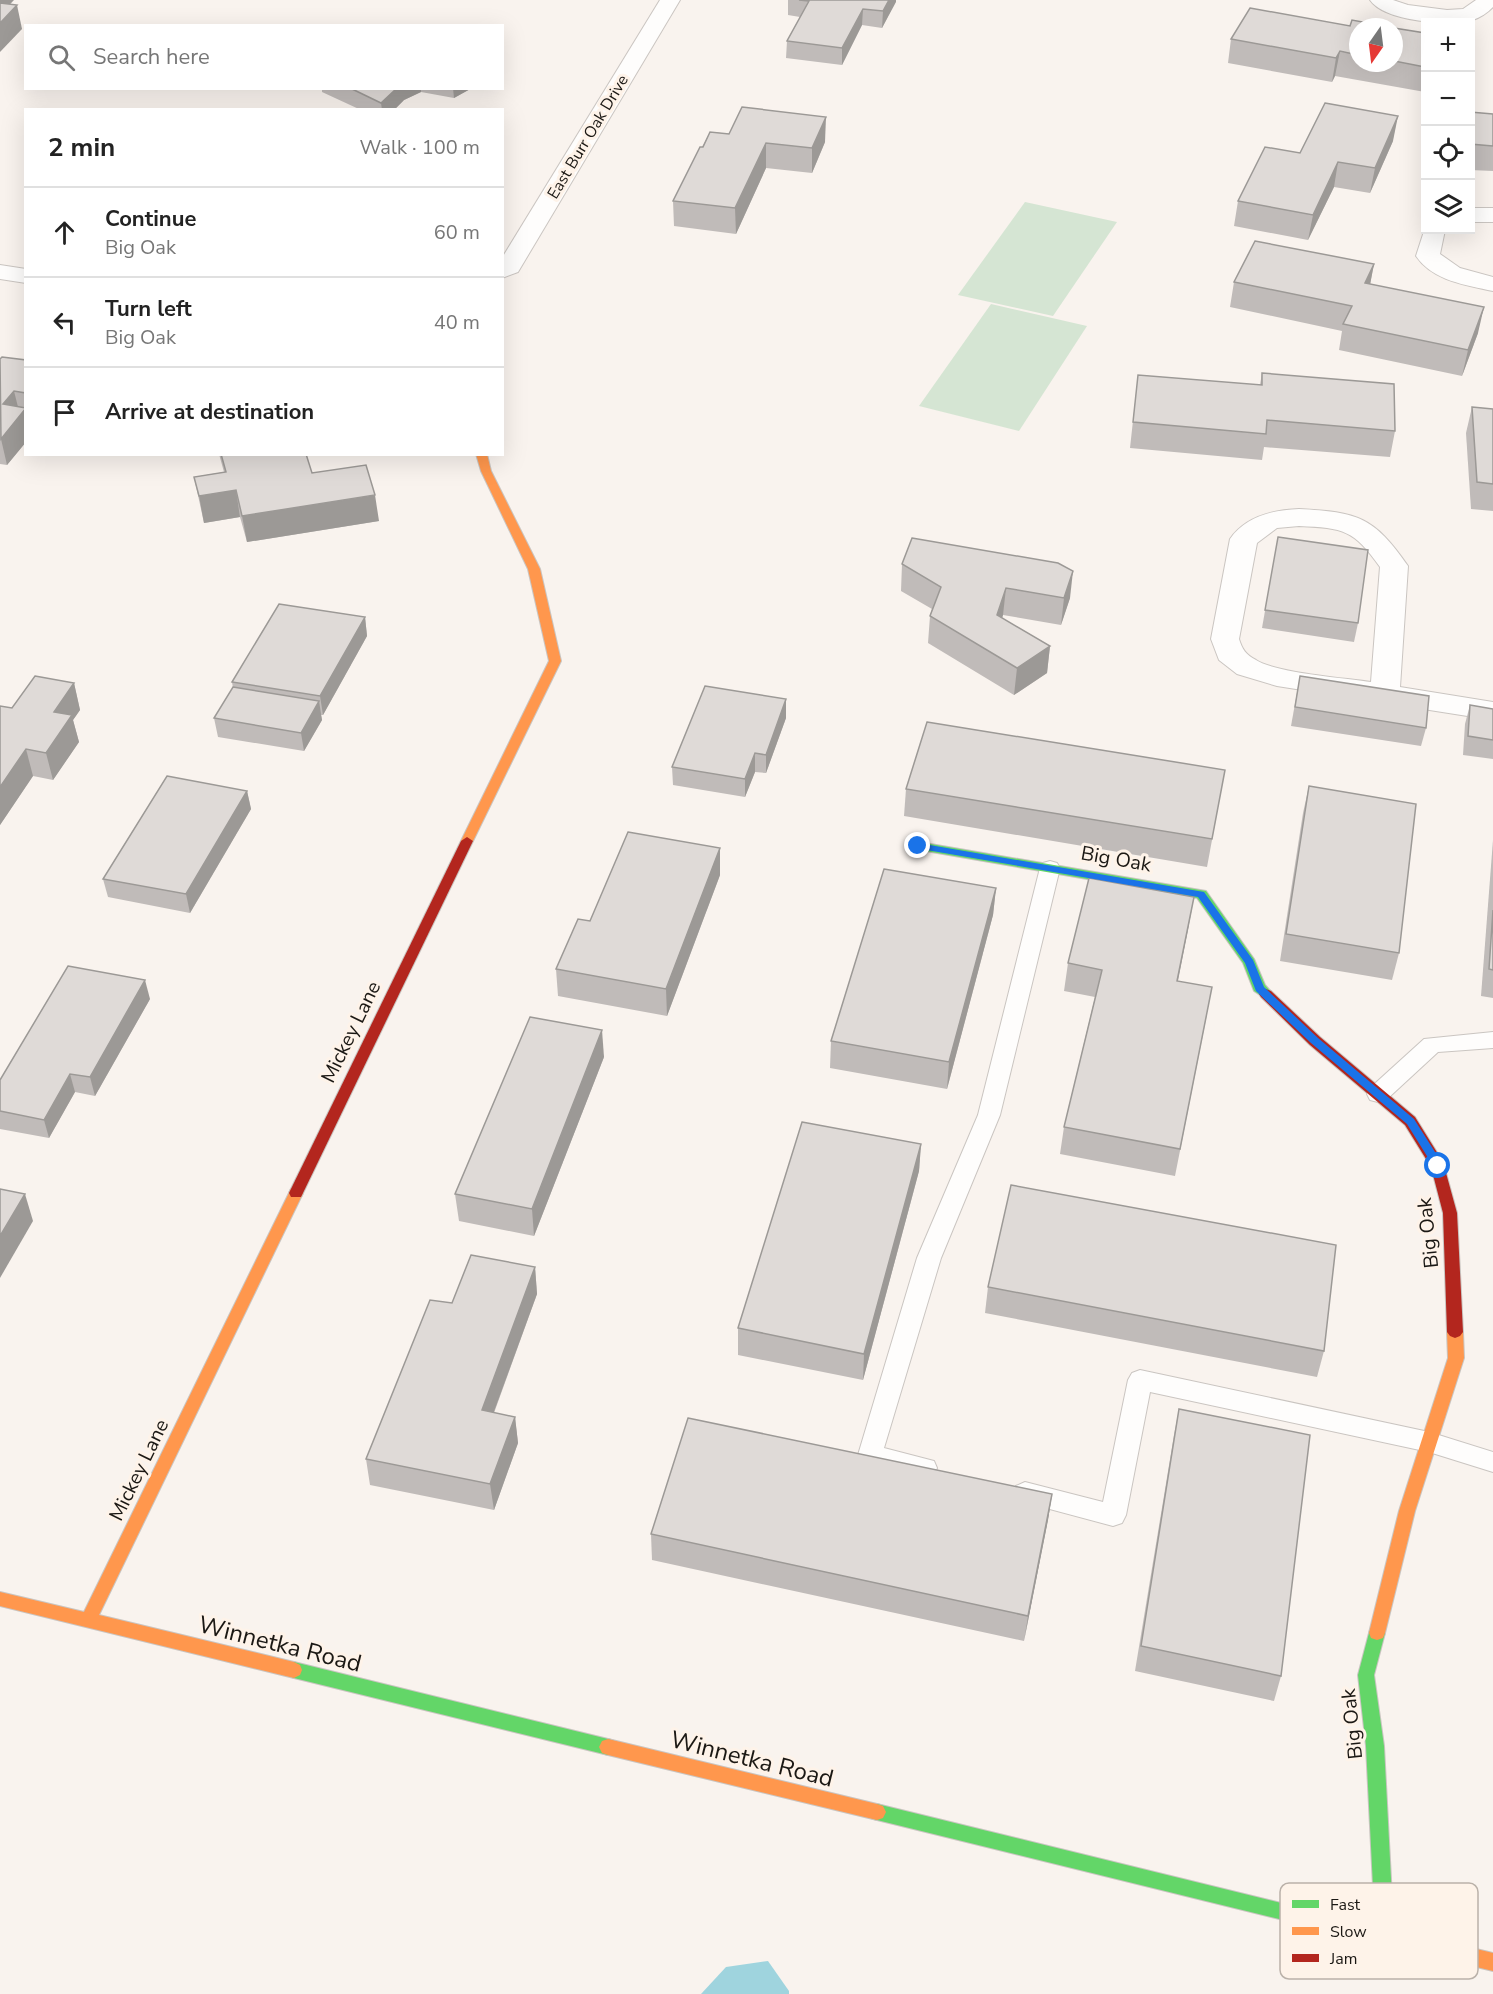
<!DOCTYPE html>
<html lang="en">
<head>
<meta charset="utf-8">
<style>
  :root { --surface:#fff; --page:#f6f6f6; --text:#222; --muted:#767676; --line:#e0e0e0 }
  body { margin:0; font-family:"Nunito Sans",sans-serif; background:var(--page); color:var(--text) }
  .controls { position:absolute; right:18px; top:18px; display:grid; overflow:hidden; border-radius:0px; box-shadow:0 6px 24px #0002 }
  .controls button { width:54px; height:54px; display:grid; place-items:center; padding:0; border:0; border-bottom:2px solid var(--line); background:var(--surface); color:var(--text); font:30px sans-serif }
  .compass { position:absolute; left:1349px; top:18px; width:54px; height:54px; border-radius:50%; background:var(--surface); box-shadow:0 6px 24px #0002; rotate:194deg }
  .stop { position:absolute; width:18px; height:18px; margin:-14px; border:4px solid #1a73e8; border-radius:50%; background:#fff }
  .stop.end { background:#1a73e8; border-color:#fff; box-shadow:0 2px 6px #0008 }
  .list { margin:0; padding:0; list-style:none }
  h2 { display:flex; justify-content:space-between; align-items:center; height:78px; margin:0; padding:0 24px; font-size:26px }
  h2 small { font-size:20px; font-weight:400; color:var(--muted) }
  .list li { display:grid; grid-template-columns:39px 1fr auto; gap:18px; align-items:center; box-sizing:border-box; height:90px; padding:0 24px; border-top:2px solid var(--line) }
  .list b { display:block; font-size:22px; white-space:nowrap }
  .list p { margin:0; font-size:20px; white-space:nowrap; color:var(--muted) }
  .list em { font-size:20px; font-style:normal; color:var(--muted) }
  .icon { flex:none; width:33px; height:33px; fill:none; stroke:currentColor; stroke-width:2; stroke-linecap:round; stroke-linejoin:round }
  .map { position:relative; flex:none; width:1493px; height:1994px; overflow:hidden }
  .search { position:absolute; background:var(--surface); box-shadow:0 6px 24px #0002; left:24px; top:24px; width:480px; height:66px; display:flex; align-items:center; gap:15px; box-sizing:border-box; padding:0 21px; border-radius:0px; color:var(--muted); font-size:22px }
  .panel { position:absolute; background:var(--surface); box-shadow:0 6px 24px #0002; left:24px; top:108px; width:480px; height:348px; border-radius:0px }
  .map>svg:first-child { display:block }
  .green { fill:#d5e5d3 }
  .water { fill:#9fd4de }
  .lines { fill:none; stroke-linecap:round; stroke-linejoin:round }
  .lane-casing { stroke:#cac5c1; stroke-width:2 }
  .street-casing { stroke:#cac5c1; stroke-width:2 }
  .fast-casing { stroke:#cac5c1; stroke-width:2 }
  .slow-casing { stroke:#cac5c1; stroke-width:2 }
  .jam-casing { stroke:#cac5c1; stroke-width:2 }
  .lane { fill:#fefdfc; fill-rule:evenodd }
  .street { fill:#fefdfc; fill-rule:evenodd }
  .fast { fill:#63d668; fill-rule:evenodd }
  .slow { fill:#ff974d; fill-rule:evenodd }
  .jam { fill:#b3261e; fill-rule:evenodd }
  .wall { fill:#c0bbb9 }
  .shaded-wall { fill:#9c9996 }
  .building { fill:#dfdad7; stroke:#9c9996; stroke-width:1.5 }
  .route { fill:#1a73e8 }
  .labels { text-anchor:middle; dominant-baseline:central; stroke-width:6; stroke-linejoin:round; paint-order:stroke }
  .far-street-label { font-size:16px; fill:#1b1814; stroke:#fef3e9 }
  .street-label { font-size:20px; fill:#1b1814; stroke:#fef3e9 }
  .near-street-label { font-size:24px; fill:#1b1814; stroke:#fef3e9 }
  .key { fill:#fef3e9; stroke:#bab1a9; stroke-width:1.5 }
  .key-label { font-size:16px; fill:#1b1814 }
</style>
</head>
<body>
<div class="map">
<svg width="1493" height="1994" viewBox="0 0 1493 1994">
  <rect width="100%" height="100%" fill="#f9f3ee"/>
  <g class="green">
    <polygon points="1025,202 1117,222 1053,316 958,295"/>
    <polygon points="991,304 1087,326 1019,431 919,406"/>
  </g>
  <polygon class="water" points="768,1961 789,1991 789,1994 701,1994 726,1967"/>
  <g class="lines">
    <g class="lane-casing">
      <g id="lane">
        <polygon points="1050,861 1057,863 1060,868 1000,1115 941,1258 884,1448 934,1461 937,1468 934,1475 925,1478 870,1465 861,1462 858,1455 917,1258 978,1115 1040,868 1043,863"/>
        <polygon points="1493,1032 1493,1048 1438,1052 1386,1100 1378,1102 1370,1100 1367,1094 1370,1088 1424,1039"/>
        <polygon points="1140,1370 1429,1432 1493,1452 1493,1472 1429,1452 1150,1392 1126,1515 1122,1523 1113,1526 1016,1500 1013,1493 1016,1486 1025,1482 1103,1502 1128,1380 1132,1373"/>
      </g>
    </g>
    <g class="street-casing">
      <g id="street">
        <polygon points="660,0 680,0 521,267 518,272 502,278 502,258"/>
        <path d="M 1370,0 L 1393,0 L 1408,5 L 1447,10 L 1463,9 L 1476,0 L 1493,0 L 1493,7 C 1487,13 1481,17 1473,20 C 1449,26 1385,22 1370,0 Z"/>
        <rect x="1470" y="208" width="23" height="14"/>
        <path d="M 1426,225 L 1426,230 L 1445,230 L 1440,254 L 1460,268 L 1493,277 L 1493,291 C 1466,285 1433,281 1416,256 Z"/>
        <polygon points="0,265 26,269 26,283 0,279"/>
        <path d="M 1299,509 C 1358,512 1374,517 1408,566 L 1400,687 L 1493,702 L 1493,720 L 1277,686 L 1237,674 L 1219,660 L 1211,639 L 1230,539 C 1246,516 1273,510 1299,509 ZM 1299,526 C 1344,528 1354,530 1380,567 L 1371,682 C 1345,678 1276,673 1256,660 C 1246,655 1242,649 1239,639 L 1257,543 L 1277,528 Z"/>
      </g>
    </g>
    <g class="fast-casing">
      <g id="fast">
        <polygon points="919,842 1206,891 1254,959 1265,985 1273,994 1266,999 1254,991 1243,963 1197,898 914,849 913,846 914,843"/>
        <polygon points="1377,1626 1383,1628 1385,1633 1374,1675 1384,1746 1394,1936 1391,1942 1385,1945 1379,1942 1376,1937 1369,1941 877,1820 871,1818 868,1812 871,1806 877,1804 1375,1926 1366,1746 1358,1675 1369,1633 1371,1628"/>
        <polygon points="294,1662 608,1739 614,1741 617,1747 614,1753 608,1755 294,1678 288,1675 286,1670 288,1665"/>
      </g>
    </g>
    <g class="slow-casing">
      <g id="slow">
        <polygon points="476,454 487,454 491,471 540,569 561,661 473,841 467,845 461,841 549,661 528,569 481,471"/>
        <polygon points="296,1187 301,1189 303,1193 99,1615 294,1662 300,1665 302,1670 300,1675 294,1678 0,1606 0,1592 84,1612 289,1193 291,1189"/>
        <polygon points="1455,1326 1460,1328 1463,1332 1464,1358 1415,1511 1385,1633 1383,1638 1377,1640 1371,1638 1369,1633 1399,1511 1448,1358 1447,1332 1450,1328"/>
        <polygon points="608,1739 877,1804 883,1806 886,1812 883,1818 877,1820 608,1755 602,1753 599,1747 602,1741"/>
        <polygon points="1369,1923 1493,1953 1493,1971 1369,1941 1363,1938 1360,1932 1363,1926"/>
      </g>
    </g>
    <g class="jam-casing">
      <g id="jam">
        <polygon points="467,837 473,841 303,1193 301,1197 291,1197 289,1193 461,841"/>
        <polygon points="1266,989 1271,991 1320,1037 1415,1117 1443,1162 1457,1213 1463,1332 1460,1336 1455,1338 1450,1336 1447,1332 1443,1213 1431,1167 1405,1125 1310,1045 1261,997 1259,994 1261,991"/>
      </g>
    </g>
    <use href="#lane" class="lane"/>
    <use href="#street" class="street"/>
    <use href="#fast" class="fast"/>
    <use href="#slow" class="slow"/>
    <use href="#jam" class="jam"/>
  </g>
  <g class="wall">
    <polygon points="788,0 896,0 882,28 862,25 842,65 786,58 787,41 800,17 788,15"/>
    <polygon points="1358,27 1358,63 1394,63 1394,28 1425,33 1425,92 1335,76 1332,82 1228,63 1231,39"/>
    <polygon points="322,88 472,88 454,98 421,92 404,100 394,110 361,110 322,92"/>
    <polygon points="1470,112 1493,114 1493,171 1470,170"/>
    <polygon points="710,132 825,142 812,173 766,168 736,234 674,226 673,201"/>
    <polygon points="1393,141 1370,193 1334,187 1308,240 1234,226 1238,201 1300,153"/>
    <polygon points="1374,264 1370,284 1478,333 1462,376 1339,350 1342,331 1230,307 1234,282"/>
    <polygon points="0,359 26,360 26,442 7,465 0,464"/>
    <polygon points="1262,373 1395,431 1390,457 1264,447 1262,460 1130,448 1138,375 1260,385"/>
    <polygon points="1472,407 1493,409 1493,511 1471,509 1466,433"/>
    <polygon points="219,454 306,454 312,473 379,521 247,542 240,517 204,523 194,477 224,472"/>
    <polygon points="1278,537 1358,623 1354,642 1262,628"/>
    <polygon points="902,564 1070,598 1061,625 1003,615 1002,618 1050,646 1047,673 1014,695 928,643 930,616 932,609 901,591"/>
    <polygon points="365,617 367,636 323,715 321,715 322,720 304,751 218,737 214,718 233,688 232,682"/>
    <polygon points="1300,676 1426,728 1421,746 1291,726"/>
    <polygon points="74,683 80,710 73,720 79,742 53,780 33,776 0,825 0,706 12,708"/>
    <polygon points="786,699 786,718 766,773 755,772 745,797 673,785 672,767"/>
    <polygon points="1470,705 1493,709 1493,759 1463,755 1465,724"/>
    <polygon points="1225,770 1207,867 904,816 906,789"/>
    <polygon points="1309,786 1399,953 1392,980 1280,961 1303,813"/>
    <polygon points="247,791 251,809 190,913 108,897 103,879"/>
    <polygon points="1493,840 1493,998 1481,996"/>
    <polygon points="720,848 720,875 667,1016 558,996 556,969 590,921"/>
    <polygon points="996,888 993,915 947,1089 830,1068 831,1041"/>
    <polygon points="1189,924 1178,981 1207,1014 1175,1176 1060,1154 1064,1127 1095,997 1064,991 1068,963"/>
    <polygon points="150,999 95,1096 75,1092 49,1138 0,1129 0,1080"/>
    <polygon points="604,1057 534,1236 459,1221 455,1194"/>
    <polygon points="921,1144 919,1171 863,1380 738,1355 738,1328"/>
    <polygon points="535,1267 537,1294 494,1413 515,1417 518,1443 494,1510 370,1485 366,1459 452,1303"/>
    <polygon points="988,1287 1324,1351 1317,1377 985,1313"/>
    <polygon points="1179,1409 1281,1676 1274,1701 1135,1671 1174,1435"/>
    <polygon points="1052,1494 1048,1520 1024,1641 652,1560 651,1534"/>
  </g>
  <g class="shaded-wall">
    <polygon points="0,0 14,0 0,15"/>
    <polygon points="889,0 896,0 896,2 882,28 883,11"/>
    <polygon points="17,5 22,29 0,52 0,23"/>
    <polygon points="863,9 862,25 842,65 842,48"/>
    <polygon points="1340,51 1335,76 1332,82 1336,58"/>
    <polygon points="397,88 421,88 421,92 404,100 394,110 382,110 381,103"/>
    <polygon points="453,88 472,88 454,98"/>
    <polygon points="1398,116 1393,141 1370,193 1375,168"/>
    <polygon points="826,117 825,142 812,173 812,148"/>
    <polygon points="766,143 766,168 736,234 735,208"/>
    <polygon points="1338,162 1334,187 1308,240 1313,215"/>
    <polygon points="1374,264 1369,290 1365,283"/>
    <polygon points="1484,307 1478,333 1462,376 1468,350"/>
    <polygon points="14,391 20,415 26,408 26,442 7,465 1,439 3,404"/>
    <polygon points="236,490 240,517 204,523 199,496"/>
    <polygon points="375,495 379,521 247,542 242,516"/>
    <polygon points="1073,571 1070,598 1061,625 1064,598"/>
    <polygon points="1006,588 1003,615 994,642 997,615"/>
    <polygon points="365,617 367,636 323,715 320,696"/>
    <polygon points="1050,646 1047,673 1014,695 1017,668"/>
    <polygon points="74,683 80,710 73,720 79,742 53,780 46,753 54,712"/>
    <polygon points="786,699 786,718 766,773 766,755"/>
    <polygon points="319,701 322,720 304,751 301,733"/>
    <polygon points="26,749 33,776 0,825 0,787"/>
    <polygon points="755,753 755,772 745,797 745,779"/>
    <polygon points="247,791 251,809 190,913 186,894"/>
    <polygon points="720,848 720,875 667,1016 666,989"/>
    <polygon points="996,888 993,915 947,1089 949,1062"/>
    <polygon points="1194,897 1189,924 1172,1008 1177,981"/>
    <polygon points="145,980 150,999 95,1096 90,1077"/>
    <polygon points="602,1030 604,1057 534,1236 532,1209"/>
    <polygon points="70,1074 75,1092 49,1138 44,1120"/>
    <polygon points="921,1144 919,1171 863,1380 864,1354"/>
    <polygon points="25,1194 33,1221 0,1278 0,1236"/>
    <polygon points="535,1267 537,1294 485,1436 482,1410"/>
    <polygon points="515,1417 518,1443 494,1510 490,1484"/>
    <polygon points="1052,1494 1048,1520 1024,1641 1028,1616"/>
  </g>
  <g class="building">
    <polygon points="799,0 889,0 883,11 863,9 842,48 787,41 809,1"/>
    <polygon points="0,3 17,5 0,23"/>
    <polygon points="1250,8 1350,26 1352,20 1390,27 1358,27 1358,55 1340,51 1336,58 1231,39"/>
    <polygon points="1394,28 1425,33 1425,67 1394,61"/>
    <polygon points="350,88 397,88 381,103"/>
    <polygon points="1325,103 1398,116 1375,168 1338,162 1313,215 1238,201 1265,147 1300,153"/>
    <polygon points="742,107 826,117 812,148 766,143 735,208 673,201 700,147 703,147 710,132 729,134"/>
    <polygon points="1470,112 1493,114 1493,146 1470,144"/>
    <polygon points="1255,241 1374,264 1365,283 1484,307 1468,350 1343,324 1352,306 1234,282"/>
    <polygon points="2,357 26,360 26,393 14,391 3,404 26,408 1,439 0,359"/>
    <polygon points="1262,373 1394,384 1395,431 1267,420 1266,434 1133,422 1138,375 1262,385"/>
    <polygon points="1472,407 1493,409 1493,484 1477,482"/>
    <polygon points="221,454 306,454 312,473 366,465 375,495 242,516 236,490 199,496 194,477 226,472"/>
    <polygon points="1278,537 1368,550 1358,623 1265,610"/>
    <polygon points="912,538 1058,563 1073,571 1064,598 1006,588 997,615 1050,646 1017,668 930,616 941,587 902,564"/>
    <polygon points="279,604 365,617 320,696 232,682"/>
    <polygon points="35,676 74,683 54,712 72,715 46,753 26,749 0,787 0,706 12,708"/>
    <polygon points="1300,676 1429,696 1426,728 1295,707"/>
    <polygon points="705,686 786,699 766,755 755,753 745,779 672,767"/>
    <polygon points="233,687 319,701 301,733 214,718"/>
    <polygon points="1470,705 1493,709 1493,740 1468,736"/>
    <polygon points="927,722 1225,770 1212,839 906,789"/>
    <polygon points="167,776 247,791 186,894 103,879"/>
    <polygon points="1309,786 1416,804 1399,953 1286,934"/>
    <polygon points="628,832 720,848 666,989 556,969 578,919 590,921"/>
    <polygon points="884,869 996,888 949,1062 831,1041"/>
    <polygon points="1089,878 1194,897 1177,981 1212,987 1180,1149 1064,1127 1102,970 1068,963"/>
    <polygon points="1493,910 1493,970 1489,969"/>
    <polygon points="68,966 145,980 90,1077 70,1074 44,1120 0,1111 0,1080"/>
    <polygon points="530,1017 602,1030 532,1209 455,1194"/>
    <polygon points="802,1122 921,1144 864,1354 738,1328"/>
    <polygon points="1011,1185 1336,1245 1324,1351 988,1287"/>
    <polygon points="0,1189 25,1194 0,1236"/>
    <polygon points="471,1255 535,1267 482,1410 515,1417 490,1484 366,1459 430,1300 452,1303"/>
    <polygon points="1179,1409 1310,1435 1281,1676 1141,1646"/>
    <polygon points="688,1418 1052,1494 1028,1616 651,1534"/>
  </g>
  <polygon class="route" points="918,843 1204,892 1253,960 1264,987 1318,1038 1414,1119 1442,1163 1442,1169 1435,1169 1407,1124 1311,1043 1256,991 1245,963 1198,897 915,848 915,844"/>
  <g class="labels">
    <g class="far-street-label">
      <text transform="translate(588 137) rotate(-59)">East Burr Oak Drive</text>
    </g>
    <g class="street-label">
      <text transform="translate(1116 859) rotate(10)">Big Oak</text>
      <text transform="translate(351 1032) rotate(-64)">Mickey Lane</text>
      <text transform="translate(1428 1233) rotate(-96)">Big Oak</text>
      <text transform="translate(139 1470) rotate(-64)">Mickey Lane</text>
      <text transform="translate(1352 1724) rotate(-96)">Big Oak</text>
    </g>
    <g class="near-street-label">
      <text transform="translate(280 1644) rotate(14)">Winnetka Road</text>
      <text transform="translate(752 1759) rotate(14)">Winnetka Road</text>
    </g>
  </g>
  <rect x="1280" y="1883" width="198" height="96" rx="9" class="key"/>
  <rect x="1292" y="1900" width="27" height="8" fill="#63d668"/>
  <rect x="1292" y="1927" width="27" height="8" fill="#ff974d"/>
  <rect x="1292" y="1954" width="27" height="8" fill="#b3261e"/>
  <g class="key-label">
    <text x="1330" y="1910">Fast</text>
    <text x="1330" y="1937">Slow</text>
    <text x="1330" y="1964">Jam</text>
  </g>
</svg>
<div class="controls">
<button>+</button>
<button>−</button>
<button><svg class="icon" aria-label="locate" viewBox="0 0 24 24"><circle cx="12" cy="12" r="6"/><path d="M12 2v4M12 18v4M2 12h4M18 12h4"/></svg></button>
<button><svg class="icon" aria-label="layers" viewBox="0 0 24 24"><path d="M12 4l9 5-9 5-9-5zM3 14l9 5 9-5"/></svg></button>
</div>
<svg class="compass" viewBox="-18 -18 36 36"><path d="M0-13l5 13h-10z" fill="#e53935"/><path d="M0 13l5-13h-10z" fill="#767676"/></svg>
<div class="stop" style="left:1438px;top:1166px"></div>
<div class="stop end" style="left:918px;top:846px"></div>
<div class="search"><svg class="icon" aria-label="search" viewBox="0 0 24 24"><circle cx="10" cy="10" r="6"/><path d="M15 15l6 6"/></svg>Search here</div>
<section class="panel">
<h2>2 min<small>Walk · 100 m</small></h2>
<ul class="list">
<li><svg class="icon" aria-label="ahead" viewBox="0 0 24 24"><path d="M12 20V5M6 11l6-6 6 6"/></svg><div><b>Continue</b><p>Big Oak</p></div><em>60 m</em></li>
<li><svg class="icon" aria-label="left" viewBox="0 0 24 24"><path d="M17 20v-9H6M10 6l-5 5 5 5"/></svg><div><b>Turn left</b><p>Big Oak</p></div><em>40 m</em></li>
<li><svg class="icon" aria-label="arrive" viewBox="0 0 24 24"><path d="M6 21V4h12l-3 4 3 4H6"/></svg><div><b>Arrive at destination</b></div></li>
</ul>
</section>
</div>
</body>
</html>
